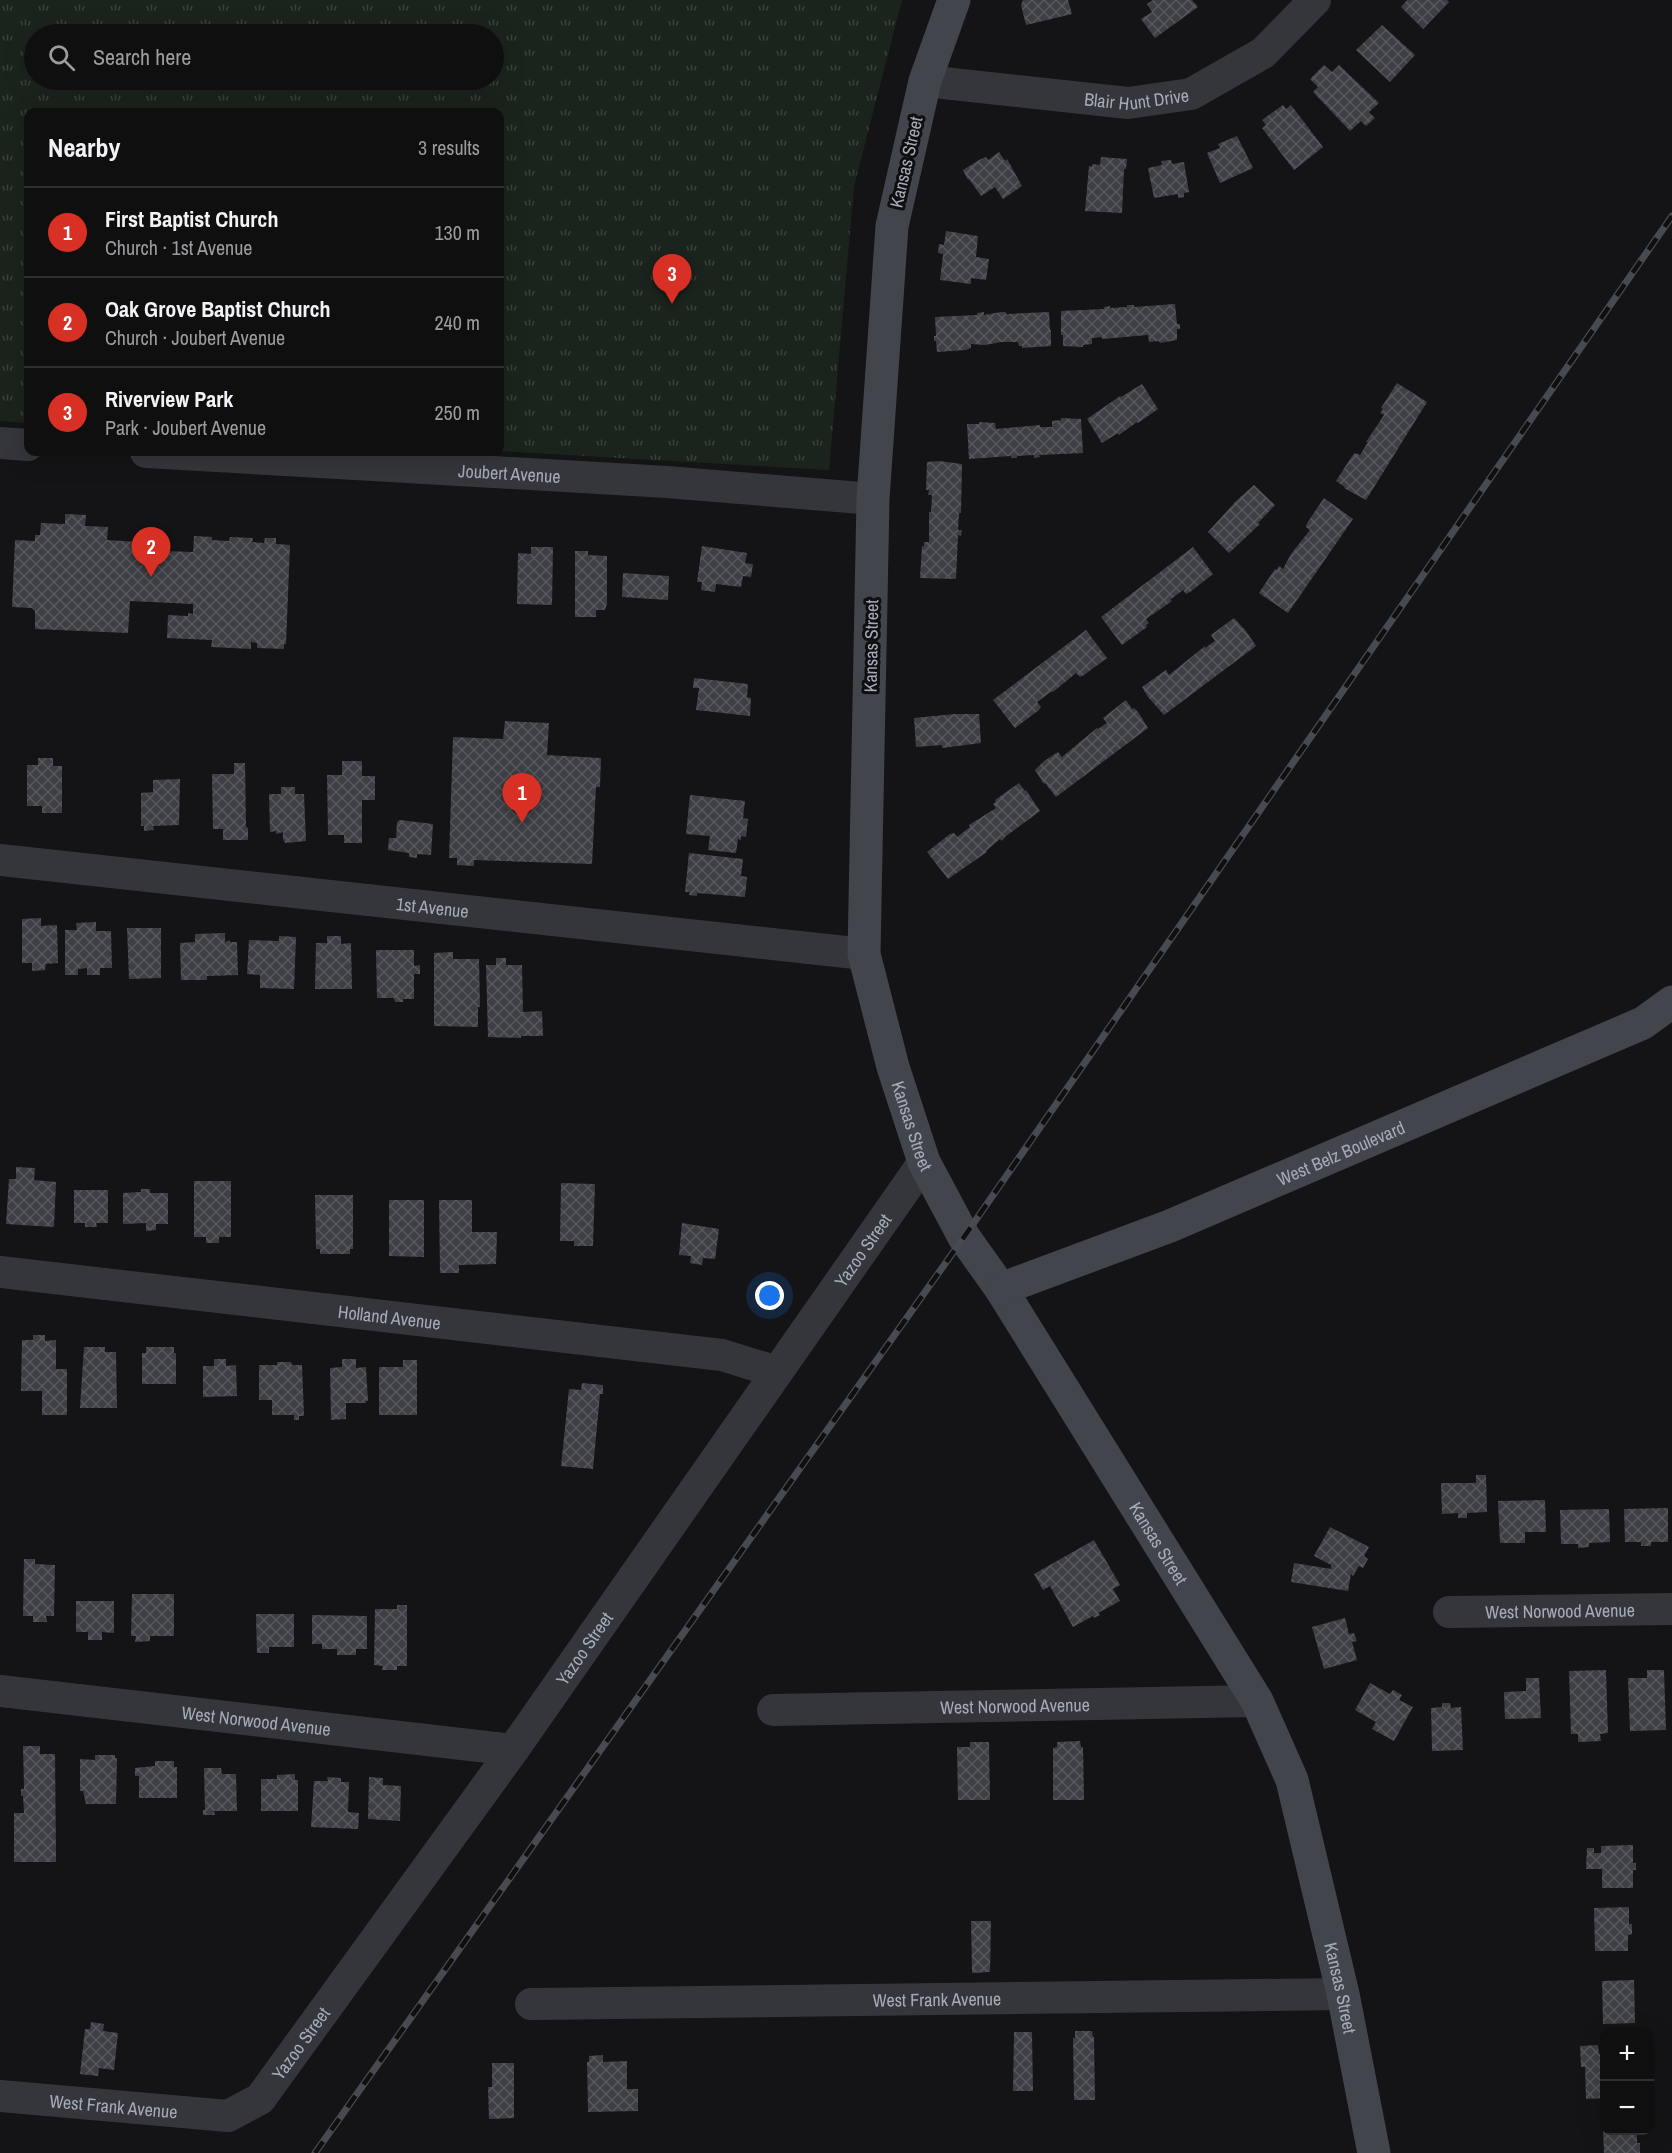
<!DOCTYPE html>
<html lang="en">
<head>
<meta charset="utf-8">
<style>
  :root { --surface:#0f0f10; --page:#181819; --text:#f1f3f6; --muted:#9b9c9f; --line:#2f2f30; --accent:#d93025 }
  body { margin:0; font-family:"Archivo Narrow",sans-serif; background:var(--page); color:var(--text) }
  .controls { position:absolute; right:18px; bottom:18px; display:grid; overflow:hidden; border-radius:12px; box-shadow:0 6px 24px #0002 }
  .controls button { width:54px; height:54px; display:grid; place-items:center; padding:0; border:0; border-bottom:2px solid var(--line); background:var(--surface); color:var(--text); font:30px sans-serif }
  .you { position:absolute; left:770px; top:1296px; width:21px; height:21px; margin:-15px; border:4px solid #fff; border-radius:50%; background:#1a73e8; box-shadow:0 0 0 9px #1a73e833 }
  .badge { display:grid; place-items:center; width:39px; height:39px; border-radius:50%; background:var(--accent); color:#fff; font-size:20px; font-weight:700 }
  .pin { position:absolute; translate:-50% -50px; filter:drop-shadow(0 2px 3px #0008) }
  .pin::after { content:''; position:absolute; top:32px; width:21px; height:18px; background:inherit; clip-path:polygon(0 0,100% 0,50% 100%) }
  .list { margin:0; padding:0; list-style:none }
  h2 { display:flex; justify-content:space-between; align-items:center; height:78px; margin:0; padding:0 24px; font-size:26px }
  h2 small { font-size:20px; font-weight:400; color:var(--muted) }
  .list li { display:grid; grid-template-columns:39px 1fr auto; gap:18px; align-items:center; box-sizing:border-box; height:90px; padding:0 24px; border-top:2px solid var(--line) }
  .list b { display:block; font-size:22px; white-space:nowrap }
  .list p { margin:0; font-size:20px; white-space:nowrap; color:var(--muted) }
  .list em { font-size:20px; font-style:normal; color:var(--muted) }
  .icon { flex:none; width:33px; height:33px; fill:none; stroke:currentColor; stroke-width:2; stroke-linecap:round; stroke-linejoin:round }
  .map { position:relative; flex:none; width:1672px; height:2153px; overflow:hidden }
  .search { position:absolute; background:var(--surface); box-shadow:0 6px 24px #0002; left:24px; top:24px; width:480px; height:66px; display:flex; align-items:center; gap:15px; box-sizing:border-box; padding:0 21px; border-radius:33px; color:var(--muted); font-size:22px }
  .panel { position:absolute; background:var(--surface); box-shadow:0 6px 24px #0002; left:24px; top:108px; width:480px; height:348px; border-radius:12px }
  .map>svg:first-child { display:block }
  .park { fill:url(#park-tufts); fill-rule:evenodd }
  .building { fill:url(#building-cross-hatch) }
  .lines { fill:none; stroke-linecap:round; stroke-linejoin:round }
  .street { stroke:#34363b; stroke-width:32 }
  .secondary { stroke:#42454b; stroke-width:33 }
  .rail-casing { stroke:#474a50; stroke-width:7 }
  .rail { stroke:#0f0f11; stroke-width:4.5; stroke-dasharray:14; stroke-linecap:butt }
  .labels { text-anchor:middle; dominant-baseline:central; stroke-width:6; stroke-linejoin:round; paint-order:stroke }
  .street-label { font-size:18px; fill:#a4abb8; stroke:#0f0f11 }
</style>
</head>
<body>
<div class="map">
<svg width="1672" height="2153" viewBox="0 0 1672 2153">
  <defs>
    <pattern id="park-tufts" width="24" height="20" patternUnits="userSpaceOnUse" patternTransform="scale(1.5)"><rect width="24" height="20" fill="#1b241c"/><path d="M3 7l-1-3M5 7V3M7 7l1-3M15 17l-1-3M17 17v-4M19 17l1-3" fill="none" stroke="#39413b"/></pattern>
    <pattern id="building-cross-hatch" width="8" height="8" patternUnits="userSpaceOnUse" patternTransform="scale(1.5)"><rect width="8" height="8" fill="#3e3f44"/><path d="M0 0l8 8M0 8l8-8" fill="none" stroke="#57585d"/></pattern>
  </defs>
  <rect width="100%" height="100%" fill="#141416"/>
  <path class="park" d="M 0,0 L 902,0 L 854,186 L 829,470 L 500,451 L 500,112 L 28,112 L 28,423 L 0,421 ZM 34,34 L 494,34 L 494,80 L 34,80 Z"/>
  <g class="building">
    <polygon points="1023,0 1068,0 1072,14 1026,25 1021,5"/>
    <polygon points="1153,0 1192,0 1198,7 1155,38 1141,19 1152,12 1147,4"/>
    <polygon points="1407,0 1447,0 1449,2 1423,29 1401,7"/>
    <polygon points="1382,25 1415,55 1390,82 1356,50"/>
    <polygon points="1324,65 1332,72 1339,65 1379,103 1369,112 1375,118 1366,126 1361,121 1350,131 1313,92 1318,87 1310,79"/>
    <polygon points="1283,105 1286,109 1291,105 1323,147 1294,170 1262,128 1266,125 1262,120"/>
    <polygon points="1237,136 1253,168 1220,183 1207,153 1220,148 1218,144"/>
    <polygon points="999,152 1005,161 1007,159 1022,186 1003,199 995,187 981,196 969,179 968,180 963,170 979,160 986,157 988,160"/>
    <polygon points="1101,157 1127,159 1126,169 1124,169 1122,213 1085,211 1089,166 1092,167 1092,164 1100,165"/>
    <polygon points="1171,160 1172,164 1184,162 1189,192 1184,193 1184,197 1178,198 1178,194 1154,198 1148,168 1162,165 1161,161"/>
    <polygon points="946,231 978,236 976,257 989,259 986,280 971,278 971,284 940,280 943,254 938,253 939,244 944,245"/>
    <polygon points="1175,304 1177,324 1180,324 1180,329 1177,329 1177,340 1160,343 1159,341 1149,342 1148,335 1102,339 1102,337 1092,338 1092,344 1083,345 1083,347 1063,346 1063,335 1061,335 1061,311 1104,309 1104,307 1110,306 1110,308 1127,307 1127,305 1134,305 1134,307"/>
    <polygon points="984,312 984,315 1001,312 1006,312 1006,314 1049,312 1050,330 1051,330 1051,346 1022,348 1022,346 1019,346 1018,342 1001,342 985,345 971,344 971,348 966,350 937,352 936,341 934,341 934,336 936,336 935,317 977,315 977,313"/>
    <polygon points="1397,383 1427,402 1366,500 1344,488 1345,487 1336,481 1352,456 1355,453 1360,455 1368,442 1366,442 1384,415 1380,413 1383,409 1381,408"/>
    <polygon points="1142,384 1158,409 1138,423 1137,422 1119,435 1118,433 1102,443 1087,419 1120,396 1121,397"/>
    <polygon points="1061,418 1081,419 1083,453 1039,455 1040,457 1034,458 1034,455 1017,456 1017,458 1011,458 1011,456 969,459 967,424 979,424 979,422 995,423 996,429 1040,425 1040,427 1052,427 1052,421 1061,420"/>
    <polygon points="939,461 962,464 961,513 959,513 958,530 962,530 961,536 958,535 956,579 920,578 922,546 924,546 924,542 929,542 929,512 931,512 932,495 928,495 929,490 926,490 927,462"/>
    <polygon points="1254,485 1275,505 1258,523 1260,524 1229,553 1208,532 1236,501"/>
    <polygon points="1324,498 1353,519 1288,613 1259,593 1275,569 1277,570 1279,566 1283,569 1291,554 1310,530 1306,527 1307,523"/>
    <polygon points="65,514 86,515 85,526 108,527 107,540 138,542 138,550 193,552 194,536 212,537 212,540 229,541 230,537 253,538 252,542 264,543 265,538 276,538 276,544 290,545 286,644 284,644 284,649 257,648 257,643 251,642 251,649 211,647 212,640 167,638 168,615 188,616 188,613 193,614 193,604 130,601 128,633 35,629 35,611 32,608 12,607 15,540 35,541 35,535 40,535 41,523 65,524"/>
    <polygon points="702,546 747,553 745,563 753,564 751,577 743,576 741,587 716,584 715,592 701,590 702,582 697,582"/>
    <polygon points="531,547 553,547 552,605 517,604 518,553 531,554"/>
    <polygon points="1193,547 1213,574 1190,592 1186,594 1183,590 1170,600 1172,601 1146,619 1149,623 1146,625 1147,627 1122,645 1101,617"/>
    <polygon points="575,551 588,551 588,555 607,556 607,604 605,610 596,610 596,617 575,617"/>
    <polygon points="623,573 669,576 668,600 622,597"/>
    <polygon points="1234,618 1246,631 1256,646 1164,715 1148,697 1142,687 1166,670 1169,675 1205,646 1205,648 1215,641 1211,635"/>
    <polygon points="1086,630 1107,658 1084,675 1080,677 1076,673 1053,692 1052,691 1037,702 1041,707 1039,710 1015,728 993,700"/>
    <polygon points="694,678 748,684 747,697 751,698 750,716 696,710 699,688 693,688"/>
    <polygon points="1126,700 1132,709 1134,708 1138,712 1148,728 1056,797 1045,783 1044,784 1035,770 1044,761 1058,752 1062,757 1097,728 1098,729 1107,723 1103,718"/>
    <polygon points="955,714 979,714 981,743 942,748 942,745 916,747 914,718"/>
    <polygon points="505,721 549,723 547,755 601,758 600,787 596,787 592,864 474,860 474,866 457,865 457,858 449,858 453,737 503,739"/>
    <polygon points="38,758 53,758 53,766 62,766 62,813 42,813 42,806 27,806 27,765 38,765"/>
    <polygon points="342,761 362,761 362,776 375,776 375,800 362,800 362,843 344,843 344,835 328,835 327,775 342,775"/>
    <polygon points="234,763 245,763 246,827 248,828 248,840 223,840 223,829 213,829 212,774 234,774"/>
    <polygon points="180,779 179,825 153,826 154,830 144,831 144,826 141,826 141,793 153,792 153,780"/>
    <polygon points="1019,783 1025,791 1026,790 1040,811 1005,837 1002,841 1000,839 986,851 987,852 948,879 927,852 950,834 954,833 957,837 970,827 969,825 996,808 993,804 996,802 995,800"/>
    <polygon points="281,787 295,787 295,794 304,794 306,841 285,843 283,839 283,832 276,834 276,831 270,832 269,794 281,794"/>
    <polygon points="690,795 745,801 743,818 748,819 746,837 741,836 741,840 738,839 736,853 708,850 710,836 686,834"/>
    <polygon points="400,820 433,824 431,855 417,854 417,858 409,857 409,853 388,850 389,838 396,838 397,822"/>
    <polygon points="689,853 743,859 741,876 747,877 745,897 697,893 697,896 689,895 690,892 685,892"/>
    <polygon points="41,918 41,926 57,925 58,963 46,964 45,970 32,971 32,963 22,963 22,919"/>
    <polygon points="96,922 96,931 111,931 112,968 100,968 100,975 87,975 87,968 78,969 78,975 65,975 65,930 77,930 76,923"/>
    <polygon points="127,928 161,928 161,978 129,979"/>
    <polygon points="225,933 225,942 230,940 230,942 237,942 238,975 207,976 207,980 181,980 180,943 195,942 195,934"/>
    <polygon points="279,936 296,937 294,989 260,988 260,975 247,974 249,940 279,941"/>
    <polygon points="327,936 341,936 341,944 351,943 352,989 315,989 316,943 327,943"/>
    <polygon points="376,950 414,950 414,966 420,965 420,974 414,974 414,999 403,999 403,1002 395,1002 394,998 377,998"/>
    <polygon points="453,952 453,959 479,959 480,1007 478,1007 478,1027 434,1026 434,953"/>
    <polygon points="496,958 506,958 506,965 522,965 523,1012 542,1011 543,1036 521,1036 521,1038 488,1037 486,965 496,965"/>
    <polygon points="16,1167 35,1168 34,1180 56,1182 54,1227 6,1224 9,1179 16,1179"/>
    <polygon points="194,1181 231,1181 231,1237 219,1237 219,1243 206,1243 206,1237 194,1237"/>
    <polygon points="561,1183 595,1184 593,1246 574,1246 574,1241 560,1241"/>
    <polygon points="141,1189 150,1189 150,1193 168,1193 168,1224 156,1224 156,1230 146,1231 146,1223 123,1224 123,1193 141,1192"/>
    <polygon points="74,1190 108,1190 108,1223 96,1223 97,1227 85,1227 85,1223 74,1223"/>
    <polygon points="315,1195 353,1195 353,1249 350,1249 350,1254 320,1254 320,1249 316,1249"/>
    <polygon points="389,1200 424,1200 424,1257 389,1256"/>
    <polygon points="439,1200 472,1200 472,1232 497,1232 496,1264 459,1265 459,1273 440,1273"/>
    <polygon points="682,1223 719,1229 715,1259 703,1258 702,1265 690,1263 691,1256 679,1255"/>
    <polygon points="33,1335 45,1335 45,1341 56,1340 56,1369 67,1369 67,1415 42,1415 42,1391 21,1391 22,1340 33,1340"/>
    <polygon points="84,1347 105,1347 105,1352 116,1352 117,1408 80,1408"/>
    <polygon points="146,1347 174,1347 174,1353 176,1353 176,1384 142,1384 142,1353 146,1353"/>
    <polygon points="214,1359 226,1359 226,1366 236,1365 237,1396 203,1397 203,1366 214,1366"/>
    <polygon points="342,1359 356,1359 356,1368 366,1367 368,1401 366,1401 366,1403 346,1403 346,1419 331,1420 330,1368 342,1367"/>
    <polygon points="403,1360 417,1360 417,1415 379,1415 379,1367 403,1367"/>
    <polygon points="277,1362 291,1362 292,1365 302,1365 304,1416 299,1416 299,1420 294,1420 294,1415 272,1415 272,1400 259,1400 259,1365 277,1365"/>
    <polygon points="582,1383 603,1385 603,1394 600,1394 593,1469 561,1466 569,1389 581,1390"/>
    <polygon points="1476,1475 1486,1475 1487,1512 1467,1513 1467,1518 1458,1518 1458,1513 1442,1514 1441,1483 1476,1483"/>
    <polygon points="1545,1500 1546,1532 1525,1532 1525,1543 1500,1543 1498,1501"/>
    <polygon points="1668,1508 1668,1542 1651,1542 1651,1546 1641,1546 1641,1542 1625,1542 1624,1509"/>
    <polygon points="1609,1509 1610,1542 1589,1543 1589,1547 1578,1548 1578,1544 1561,1544 1560,1510"/>
    <polygon points="1330,1527 1369,1547 1364,1556 1368,1559 1363,1568 1359,1566 1353,1576 1351,1574 1348,1591 1291,1582 1294,1563 1331,1569 1331,1565 1314,1556"/>
    <polygon points="1094,1540 1120,1585 1113,1589 1120,1601 1098,1613 1100,1615 1094,1618 1093,1616 1073,1627 1050,1586 1043,1590 1034,1574"/>
    <polygon points="24,1559 35,1559 35,1564 55,1565 54,1616 46,1616 47,1622 33,1622 33,1616 23,1616"/>
    <polygon points="132,1594 174,1594 174,1636 150,1636 150,1641 135,1642 136,1636 131,1636"/>
    <polygon points="76,1601 114,1601 114,1633 102,1632 102,1640 88,1640 88,1632 76,1632"/>
    <polygon points="397,1605 407,1605 407,1666 397,1666 397,1670 382,1670 383,1666 374,1665 375,1609 397,1609"/>
    <polygon points="256,1614 294,1614 294,1647 269,1647 269,1653 257,1653"/>
    <polygon points="312,1615 367,1616 367,1649 356,1649 356,1655 337,1655 337,1649 322,1649 322,1644 312,1644"/>
    <polygon points="1345,1618 1349,1634 1354,1633 1357,1641 1352,1642 1357,1660 1324,1669 1312,1627"/>
    <polygon points="1606,1670 1608,1733 1600,1734 1601,1741 1578,1742 1578,1734 1571,1734 1569,1671"/>
    <polygon points="1647,1670 1664,1670 1666,1730 1630,1731 1628,1678 1647,1678"/>
    <polygon points="1526,1678 1539,1678 1541,1718 1505,1719 1504,1692 1526,1691"/>
    <polygon points="1370,1683 1390,1694 1393,1690 1402,1695 1399,1700 1413,1707 1394,1741 1372,1729 1376,1722 1355,1710"/>
    <polygon points="1442,1703 1450,1703 1451,1708 1461,1707 1463,1750 1432,1751 1431,1708 1442,1707"/>
    <polygon points="1080,1741 1081,1747 1083,1747 1084,1800 1053,1800 1053,1748 1057,1747 1057,1742"/>
    <polygon points="970,1742 989,1742 990,1800 958,1800 957,1747 970,1747"/>
    <polygon points="23,1746 40,1746 40,1754 55,1754 56,1862 14,1862 14,1813 24,1813 23,1796 21,1796 21,1789 24,1789"/>
    <polygon points="95,1755 115,1755 115,1758 117,1758 116,1804 86,1804 83,1791 80,1791 80,1759 95,1760"/>
    <polygon points="155,1761 174,1761 174,1767 177,1767 177,1798 139,1798 139,1776 135,1776 135,1768 155,1766"/>
    <polygon points="204,1768 221,1768 222,1774 236,1774 237,1811 214,1811 215,1815 203,1815 203,1810 205,1810"/>
    <polygon points="295,1774 295,1780 298,1780 298,1811 261,1811 261,1779 277,1779 277,1775"/>
    <polygon points="327,1777 341,1778 341,1782 349,1782 348,1812 359,1813 358,1829 311,1827 314,1781 328,1781"/>
    <polygon points="369,1777 383,1778 383,1785 401,1786 400,1821 368,1819"/>
    <polygon points="1633,1845 1633,1863 1636,1863 1636,1870 1633,1870 1633,1888 1602,1888 1602,1869 1586,1869 1587,1848 1594,1848 1594,1853 1601,1853 1601,1846"/>
    <polygon points="1629,1907 1629,1924 1632,1924 1632,1934 1628,1935 1628,1951 1595,1951 1594,1908"/>
    <polygon points="971,1921 991,1921 990,1972 972,1973"/>
    <polygon points="1634,1980 1635,2023 1603,2024 1602,1981"/>
    <polygon points="91,2022 104,2024 103,2031 118,2033 114,2070 99,2068 98,2076 80,2074 85,2029 90,2029"/>
    <polygon points="1075,2031 1092,2031 1093,2037 1094,2037 1095,2100 1074,2100 1073,2038 1075,2038"/>
    <polygon points="1014,2032 1032,2032 1033,2091 1013,2091"/>
    <polygon points="1598,2045 1599,2054 1604,2054 1604,2098 1586,2099 1585,2067 1581,2067 1580,2046"/>
    <polygon points="603,2055 603,2062 627,2061 627,2089 638,2089 638,2111 588,2112 587,2062 589,2062 589,2056"/>
    <polygon points="492,2063 514,2063 514,2118 489,2119 488,2087 492,2087"/>
    <polygon points="1603,2130 1637,2130 1637,2143 1640,2143 1640,2153 1604,2153"/>
  </g>
  <g class="lines">
    <g class="street">
      <path id="s1" d="M 925,81 L 1128,103 L 1191,94 L 1263,53 L 1315,0"/>
      <polyline points="0,443 28,445"/>
      <path id="s2" d="M 146,452 L 667,482 L 873,499"/>
      <path id="s3" d="M 0,860 L 864,954"/>
      <path id="s4" d="M 0,1272 L 722,1355 L 777,1372"/>
      <path id="s5" d="M 1449,1612 L 1672,1609"/>
      <path id="s6" d="M 0,1691 L 513,1750"/>
      <path id="s7" d="M 773,1710 L 1257,1701"/>
      <path id="s8" d="M 531,2004 L 1343,1994"/>
      <path id="s9" d="M 0,2096 L 228,2116 L 260,2099 L 513,1750 L 924,1162"/>
    </g>
    <g class="secondary">
      <path id="s10" d="M 954,0 L 925,81 L 892,226 L 873,499 L 864,954 L 893,1067 L 924,1162 L 964,1237 L 1001,1289 L 1257,1701 L 1292,1780 L 1343,1994 L 1374,2153"/>
      <path id="s11" d="M 1001,1289 L 1170,1226 L 1643,1023 L 1672,1002"/>
    </g>
    <g class="rail-casing">
      <polyline id="rail" points="315,2153 964,1237 1672,216"/>
    </g>
    <use href="#rail" class="rail"/>
  </g>
  <g class="labels">
    <g class="street-label">
      <text stroke="none"><textPath href="#s1" startOffset="213">Blair Hunt Drive</textPath></text>
      <text transform="translate(906 162) rotate(-77)">Kansas Street</text>
      <text stroke="none"><textPath href="#s2" startOffset="364">Joubert Avenue</textPath></text>
      <text transform="translate(871 646) rotate(-89)">Kansas Street</text>
      <text stroke="none"><textPath href="#s3" startOffset="435">1st Avenue</textPath></text>
      <text stroke="none"><textPath href="#s10" startOffset="1142">Kansas Street</textPath></text>
      <text stroke="none"><textPath href="#s11" startOffset="366">West Belz Boulevard</textPath></text>
      <text stroke="none"><textPath href="#s9" startOffset="1306">Yazoo Street</textPath></text>
      <text stroke="none"><textPath href="#s4" startOffset="392">Holland Avenue</textPath></text>
      <text stroke="none"><textPath href="#s10" startOffset="1628">Kansas Street</textPath></text>
      <text stroke="none"><textPath href="#s5" startOffset="111">West Norwood Avenue</textPath></text>
      <text stroke="none"><textPath href="#s9" startOffset="820">Yazoo Street</textPath></text>
      <text stroke="none"><textPath href="#s7" startOffset="242">West Norwood Avenue</textPath></text>
      <text stroke="none"><textPath href="#s6" startOffset="258">West Norwood Avenue</textPath></text>
      <text stroke="none"><textPath href="#s10" startOffset="2114">Kansas Street</textPath></text>
      <text stroke="none"><textPath href="#s8" startOffset="406">West Frank Avenue</textPath></text>
      <text stroke="none"><textPath href="#s9" startOffset="334">Yazoo Street</textPath></text>
      <text stroke="none"><textPath href="#s9" startOffset="114">West Frank Avenue</textPath></text>
    </g>
  </g>
</svg>
<div class="controls">
<button>+</button>
<button>−</button>
</div>
<div class="you"></div>
<div class="pin badge" style="left:522px;top:823px">1</div>
<div class="pin badge" style="left:151px;top:577px">2</div>
<div class="pin badge" style="left:672px;top:304px">3</div>
<div class="search"><svg class="icon" aria-label="search" viewBox="0 0 24 24"><circle cx="10" cy="10" r="6"/><path d="M15 15l6 6"/></svg>Search here</div>
<section class="panel">
<h2>Nearby<small>3 results</small></h2>
<ul class="list">
<li><span class="badge">1</span><div><b>First Baptist Church</b><p>Church · 1st Avenue</p></div><em>130 m</em></li>
<li><span class="badge">2</span><div><b>Oak Grove Baptist Church</b><p>Church · Joubert Avenue</p></div><em>240 m</em></li>
<li><span class="badge">3</span><div><b>Riverview Park</b><p>Park · Joubert Avenue</p></div><em>250 m</em></li>
</ul>
</section>
</div>
</body>
</html>
